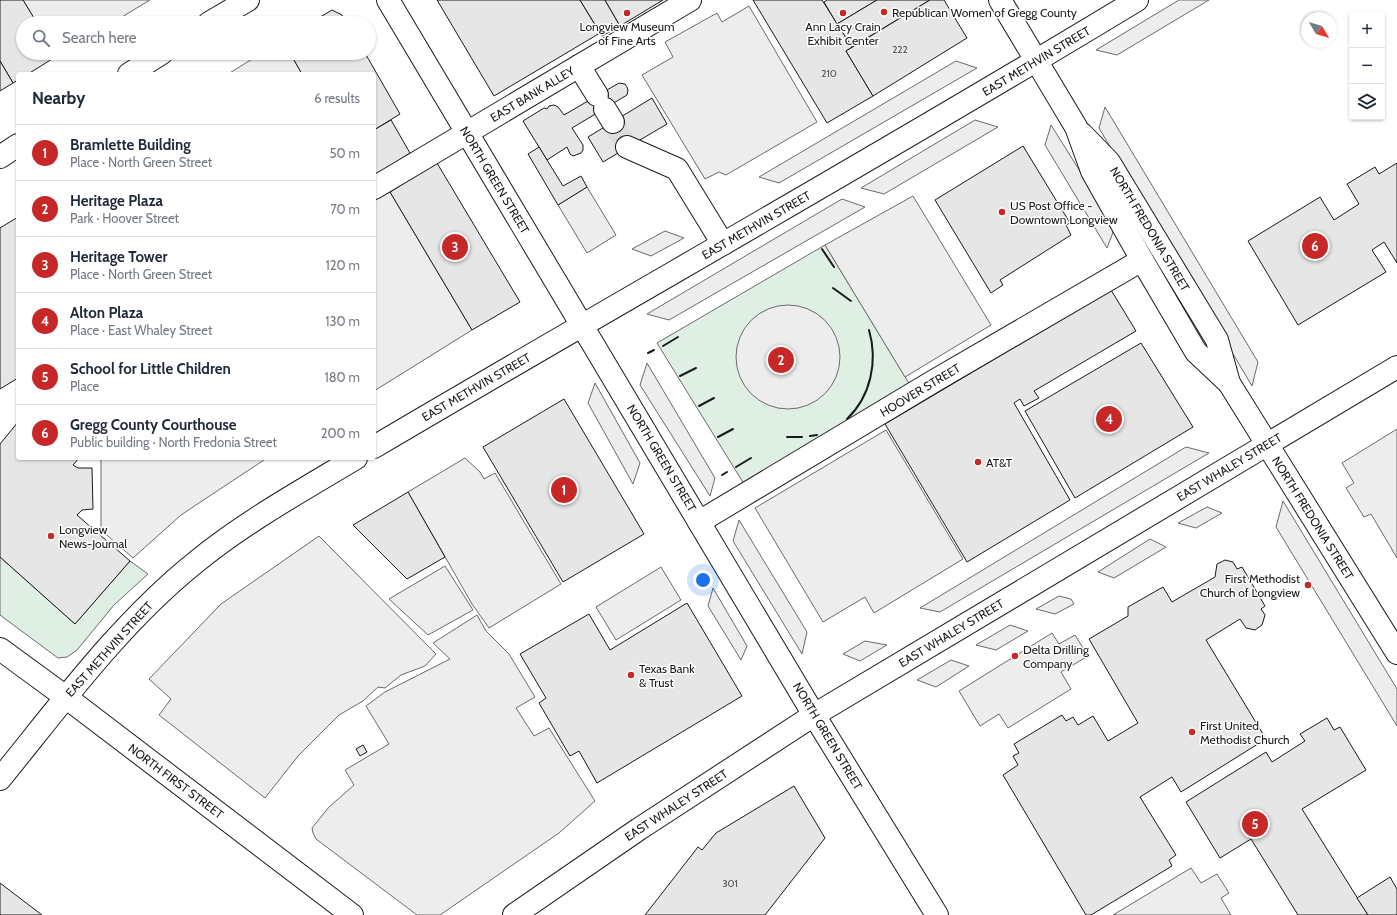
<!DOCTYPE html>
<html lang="en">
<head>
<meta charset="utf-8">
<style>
  :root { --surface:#fff; --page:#f2f2f3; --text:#1f2937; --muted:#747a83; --line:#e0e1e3; --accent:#c62828 }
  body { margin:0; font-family:Cabin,sans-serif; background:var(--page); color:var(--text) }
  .controls { position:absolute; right:12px; top:12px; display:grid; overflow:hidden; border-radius:4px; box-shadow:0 1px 3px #0004 }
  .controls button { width:36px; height:36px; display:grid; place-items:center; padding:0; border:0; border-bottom:1px solid var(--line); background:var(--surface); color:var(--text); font:20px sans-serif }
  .compass { position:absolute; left:1301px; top:12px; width:36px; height:36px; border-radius:50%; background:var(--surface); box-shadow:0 1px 3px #0004; rotate:128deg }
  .you { position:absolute; left:703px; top:580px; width:14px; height:14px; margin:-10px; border:3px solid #fff; border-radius:50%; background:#1a73e8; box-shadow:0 0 0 6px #1a73e833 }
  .badge { display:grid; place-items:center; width:26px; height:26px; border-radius:50%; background:var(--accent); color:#fff; font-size:13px; font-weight:700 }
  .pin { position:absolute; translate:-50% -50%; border:2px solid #fff; box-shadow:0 1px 4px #0006 }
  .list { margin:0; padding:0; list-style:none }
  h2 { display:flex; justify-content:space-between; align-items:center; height:52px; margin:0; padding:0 16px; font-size:17px }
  h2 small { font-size:13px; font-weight:400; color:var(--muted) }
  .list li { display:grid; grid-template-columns:26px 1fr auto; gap:12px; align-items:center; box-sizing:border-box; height:56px; padding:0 16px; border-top:1px solid var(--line) }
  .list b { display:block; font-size:15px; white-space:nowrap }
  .list p { margin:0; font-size:13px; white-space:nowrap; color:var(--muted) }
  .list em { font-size:13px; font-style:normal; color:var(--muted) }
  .icon { flex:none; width:22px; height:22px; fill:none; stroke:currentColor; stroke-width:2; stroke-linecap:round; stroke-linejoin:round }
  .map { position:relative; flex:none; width:1397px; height:915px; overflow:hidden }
  .search { position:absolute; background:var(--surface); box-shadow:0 1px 3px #0004; left:16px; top:16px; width:360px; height:44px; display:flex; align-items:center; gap:10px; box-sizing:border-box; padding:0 14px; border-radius:22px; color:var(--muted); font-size:15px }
  .panel { position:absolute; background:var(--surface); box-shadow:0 1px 3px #0004; left:16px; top:72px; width:360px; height:388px; border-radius:4px }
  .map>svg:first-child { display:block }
  .green { fill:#e0efe3; stroke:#6a6a6a }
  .parking { fill:#ededed; stroke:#6a6a6a }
  .building { fill:#e6e6e6; stroke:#1a1a1a }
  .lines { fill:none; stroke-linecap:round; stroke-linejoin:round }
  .minor-tunnel { stroke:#ddd; stroke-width:22; stroke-dasharray:22 11; stroke-linecap:butt }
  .minor-casing { stroke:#1a1a1a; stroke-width:24 }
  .minor { stroke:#fff; stroke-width:22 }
  .wall { stroke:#1a1a1a; stroke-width:2 }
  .poi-dot { fill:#c62828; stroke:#fff; stroke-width:1.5 }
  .labels { text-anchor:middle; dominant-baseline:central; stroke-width:3; stroke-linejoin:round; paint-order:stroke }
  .number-label { font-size:10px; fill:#4d4d4d }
  .poi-label { font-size:12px; fill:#1a1a1a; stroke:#fff; text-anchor:start }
  .street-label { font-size:12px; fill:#1a1a1a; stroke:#fff }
</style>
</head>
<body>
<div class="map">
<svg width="1397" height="915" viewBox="0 0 1397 915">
  <rect width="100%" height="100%" fill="#fff"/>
  <g class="green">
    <polygon points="825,245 910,385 744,484 657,343"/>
    <polygon points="0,557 75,624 130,561 148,574 114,605 77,650 67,657 58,658 0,615"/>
  </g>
  <g class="parking">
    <polygon points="23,0 150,0 112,23 37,23"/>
    <polygon points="1179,0 1209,0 1117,55 1096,50"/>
    <polygon points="749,6 817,122 726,175 719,172 705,179 642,75 673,57 665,42 717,13 722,22"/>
    <polygon points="262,53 290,53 302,74 228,74"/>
    <polygon points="956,61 977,68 779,183 759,177"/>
    <polygon points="1105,107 1258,362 1252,386 1099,128"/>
    <polygon points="975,120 998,127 884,194 861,188"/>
    <polygon points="1051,125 1115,227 1107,248 1045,145"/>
    <polygon points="587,187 616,235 587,253 558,205"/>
    <polygon points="390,192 472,330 374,391 374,201"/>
    <polygon points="913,196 991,325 905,377 825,245"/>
    <polygon points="842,199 865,207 669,320 647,314"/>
    <polygon points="665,231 684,238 651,256 632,249"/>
    <circle cx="788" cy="357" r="52"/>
    <polygon points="647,363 715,478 710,496 640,385"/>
    <polygon points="595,383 640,463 633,484 588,403"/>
    <polygon points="1397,429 1397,558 1371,514 1364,517 1346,488 1354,483 1342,463"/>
    <polygon points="886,430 963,559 874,613 865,597 823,622 755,508"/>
    <polygon points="1186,447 1209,453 940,612 920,608"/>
    <polygon points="101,458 267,458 208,497 181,515 133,558 101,530"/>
    <polygon points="465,458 480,472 484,479 495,473 561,584 489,628 472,604 408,492"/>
    <polygon points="1283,501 1397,689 1397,726 1276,527"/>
    <polygon points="1207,507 1222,513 1196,528 1178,523"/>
    <polygon points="739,520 807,632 802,654 733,541"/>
    <polygon points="319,536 436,654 425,666 401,675 385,688 378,687 363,701 339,715 298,756 265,798 159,715 171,699 149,679 221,604"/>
    <polygon points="1150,539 1166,547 1114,578 1098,572"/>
    <polygon points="445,566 473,610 428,635 389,599"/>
    <polygon points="661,567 681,600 616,640 596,607"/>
    <polygon points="713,588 747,646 741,660 708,606"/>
    <polygon points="1059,596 1071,599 1074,604 1055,614 1036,609"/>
    <polygon points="477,615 486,631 509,654 535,697 516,708 534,736 549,728 595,801 559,833 440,915 417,915 316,839 313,833 312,828 329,807 354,785 345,770 389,744 366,706 385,692 450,659 433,643"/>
    <polygon points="1010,625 1028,631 996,650 976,645"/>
    <polygon points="1052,633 1059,644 1075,635 1088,656 1061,672 1071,689 1008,728 999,714 980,726 959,691"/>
    <polygon points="865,641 887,645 860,661 843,654"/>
    <polygon points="951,660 969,666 936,687 917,680"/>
    <polygon points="1191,868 1201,883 1217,874 1229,893 1221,898 1231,915 1113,915"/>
  </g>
  <g class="building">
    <polygon points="0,0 23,0 37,23 23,23 23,53 55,53 57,56 28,74 18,74 18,80 13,83 0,61"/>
    <polygon points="437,0 580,0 600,33 494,96"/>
    <polygon points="580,0 605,0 620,26 602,36"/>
    <polygon points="605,0 663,0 620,26"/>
    <polygon points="753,0 822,0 852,47 846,51 873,96 827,123"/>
    <polygon points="827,0 877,0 837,24 824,2"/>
    <polygon points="877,0 930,0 852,47 837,24"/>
    <polygon points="930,0 944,0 967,38 873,96 846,51"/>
    <polygon points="332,10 342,15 347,23 310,23"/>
    <polygon points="290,53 365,53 400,114 374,130 374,74 302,74"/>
    <polygon points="0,61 13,83 0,91"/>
    <polygon points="619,83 625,84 627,87 628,90 627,95 572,128 583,145 583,150 581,153 573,156 570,154 567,147 547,160 523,121 544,108 547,109 549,106 554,105 558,107 564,115"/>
    <polygon points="652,98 667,124 603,162 588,137"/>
    <polygon points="391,120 410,153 376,175 374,172 374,130"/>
    <polygon points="1023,146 1070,223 1066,225 1071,235 1000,280 1003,285 991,293 935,200"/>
    <polygon points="539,147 563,186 581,176 587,187 558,205 528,154"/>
    <polygon points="437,163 520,302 472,330 390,192"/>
    <polygon points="1397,163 1397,263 1384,242 1372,250 1386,272 1298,325 1248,241 1320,197 1334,220 1359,204 1347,184 1375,167 1379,174"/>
    <polygon points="18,217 18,378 0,389 0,228"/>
    <polygon points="1111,290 1136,331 1034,391 1039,398 1024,406 1020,399 1014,403 1070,500 967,562 885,424"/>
    <polygon points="1141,343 1193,427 1075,498 1025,411"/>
    <polygon points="564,399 644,534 563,582 483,447"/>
    <polygon points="18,422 18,458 79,458 73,465 78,468 92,468 93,509 82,510 77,515 130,561 75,624 0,557 0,444"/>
    <polygon points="408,492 445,557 407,579 353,525"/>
    <polygon points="1225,560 1233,562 1237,569 1242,567 1265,606 1261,609 1265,615 1262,625 1255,630 1246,628 1240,619 1206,640 1266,739 1181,792 1172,777 1140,797 1176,855 1169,860 1172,866 1091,915 1086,915 1003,775 1018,765 1013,756 1019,753 1014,744 1062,715 1066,721 1073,717 1078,725 1093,716 1108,741 1138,723 1089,639 1128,616 1128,607 1163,587 1172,602 1215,577 1217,564"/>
    <polygon points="687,603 742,696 597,783 579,751 570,756 539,703 546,698 520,654 589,614 610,650"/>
    <polygon points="1327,718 1334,730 1340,727 1366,770 1302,809 1368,915 1298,915 1251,839 1220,858 1186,802 1266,752 1272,762 1305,741 1300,734"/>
    <polygon points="363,745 367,752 360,756 356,749"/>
    <polygon points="794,786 825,838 765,915 645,915 698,847 702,850 716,833"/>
    <polygon points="1390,877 1397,889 1397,915 1368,915 1357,898"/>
    <polygon points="0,883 42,915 0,915"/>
  </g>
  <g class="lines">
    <polyline class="minor-tunnel" points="613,122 627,147"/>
    <g class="minor-casing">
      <g id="minor">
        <polyline points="388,0 814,715 937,915"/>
        <polyline points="1000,0 1076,127 1092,171 1142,260 1196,352 1229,383 1397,653"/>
        <polyline points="209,23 248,0"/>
        <polyline points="579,66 597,95"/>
        <polyline points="129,74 162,53"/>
        <polyline points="605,109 613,122"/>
        <polyline points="1082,134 1109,162 1217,340 1229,383"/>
        <polyline points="627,147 677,169 723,244"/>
        <polyline points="0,157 18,145"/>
        <polyline points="374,188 690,0"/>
        <path d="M 374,447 C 628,297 885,153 1137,0"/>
        <polyline points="699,522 934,381 1142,260"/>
        <polyline points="0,649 67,698 352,915"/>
        <path d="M 0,779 C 61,704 120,623 196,562 C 245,522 301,491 356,458"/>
        <polyline points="514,915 639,829 814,715 1397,367"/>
      </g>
    </g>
    <use href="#minor" class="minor"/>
    <g class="wall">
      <polyline points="822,249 834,267"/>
      <polyline points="833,288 851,301"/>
      <polyline points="663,346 678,337"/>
      <polyline points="648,353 654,350"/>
      <polyline points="680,376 696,368"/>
      <polyline points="699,406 714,398"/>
      <path d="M 847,419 C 871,396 878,361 869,330"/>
      <polyline points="810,436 817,435"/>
      <polyline points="718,437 733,429"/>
      <polyline points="787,437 802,437"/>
      <polyline points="736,467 751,458"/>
      <polyline points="722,475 727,472"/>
    </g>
  </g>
  <g class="poi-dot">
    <circle cx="884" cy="12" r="4"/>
    <circle cx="627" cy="13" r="4"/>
    <circle cx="843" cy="13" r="4"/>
    <circle cx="1002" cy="212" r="4"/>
    <circle cx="978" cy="462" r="4"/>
    <circle cx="51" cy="536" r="4"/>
    <circle cx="1308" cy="585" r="4"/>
    <circle cx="1015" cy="656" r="4"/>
    <circle cx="631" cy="675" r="4"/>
    <circle cx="1192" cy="732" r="4"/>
  </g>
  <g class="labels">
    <g class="number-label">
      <text x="900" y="49">222</text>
      <text x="829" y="73">210</text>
      <text x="730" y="883">301</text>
    </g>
    <g class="poi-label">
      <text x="892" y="12">Republican Women of Gregg County</text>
      <text x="627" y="26" text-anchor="middle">Longview Museum<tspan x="627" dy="14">of Fine Arts</tspan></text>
      <text x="843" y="26" text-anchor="middle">Ann Lacy Crain<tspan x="843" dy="14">Exhibit Center</tspan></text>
      <text x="1010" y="205">US Post Office -<tspan x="1010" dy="14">Downtown Longview</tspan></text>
      <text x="986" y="462">AT&amp;T</text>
      <text x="59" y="529">Longview<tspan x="59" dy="14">News-Journal</tspan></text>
      <text x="1300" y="578" text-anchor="end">First Methodist<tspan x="1300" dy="14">Church of Longview</tspan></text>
      <text x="1023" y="649">Delta Drilling<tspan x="1023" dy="14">Company</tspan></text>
      <text x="639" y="668">Texas Bank<tspan x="639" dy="14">&amp; Trust</tspan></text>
      <text x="1200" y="725">First United<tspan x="1200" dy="14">Methodist Church</tspan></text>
    </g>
    <g class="street-label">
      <text transform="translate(1036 61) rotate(-31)">EAST METHVIN STREET</text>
      <text transform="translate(532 94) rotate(-31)">EAST BANK ALLEY</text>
      <text transform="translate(495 180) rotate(59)">NORTH GREEN STREET</text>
      <text transform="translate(756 225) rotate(-30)">EAST METHVIN STREET</text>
      <text transform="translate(1150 229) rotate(59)">NORTH FREDONIA STREET</text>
      <text transform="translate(476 387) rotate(-30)">EAST METHVIN STREET</text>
      <text transform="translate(920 390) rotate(-31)">HOOVER STREET</text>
      <text transform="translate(662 458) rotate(59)">NORTH GREEN STREET</text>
      <text transform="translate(1229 467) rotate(-31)">EAST WHALEY STREET</text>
      <text transform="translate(1313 518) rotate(58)">NORTH FREDONIA STREET</text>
      <text transform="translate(951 633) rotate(-31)">EAST WHALEY STREET</text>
      <text transform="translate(109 649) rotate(-48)">EAST METHVIN STREET</text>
      <text transform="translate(828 736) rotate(59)">NORTH GREEN STREET</text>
      <text transform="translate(176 781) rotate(37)">NORTH FIRST STREET</text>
      <text transform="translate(676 805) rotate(-33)">EAST WHALEY STREET</text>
    </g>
  </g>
</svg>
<div class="controls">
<button>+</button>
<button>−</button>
<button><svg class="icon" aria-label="layers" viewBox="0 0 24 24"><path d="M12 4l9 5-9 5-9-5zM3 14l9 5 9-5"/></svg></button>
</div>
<svg class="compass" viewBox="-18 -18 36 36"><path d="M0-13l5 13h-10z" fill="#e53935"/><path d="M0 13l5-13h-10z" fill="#747a83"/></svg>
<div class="you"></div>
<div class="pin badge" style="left:564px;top:490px">1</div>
<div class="pin badge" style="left:781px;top:360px">2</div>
<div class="pin badge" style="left:455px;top:247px">3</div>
<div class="pin badge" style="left:1109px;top:419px">4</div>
<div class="pin badge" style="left:1255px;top:824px">5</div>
<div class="pin badge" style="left:1315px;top:246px">6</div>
<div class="search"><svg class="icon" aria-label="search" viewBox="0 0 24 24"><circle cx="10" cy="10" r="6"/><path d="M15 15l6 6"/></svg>Search here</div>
<section class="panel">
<h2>Nearby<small>6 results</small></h2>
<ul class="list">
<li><span class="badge">1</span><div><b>Bramlette Building</b><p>Place · North Green Street</p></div><em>50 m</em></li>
<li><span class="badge">2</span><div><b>Heritage Plaza</b><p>Park · Hoover Street</p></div><em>70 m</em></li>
<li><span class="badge">3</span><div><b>Heritage Tower</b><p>Place · North Green Street</p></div><em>120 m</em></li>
<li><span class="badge">4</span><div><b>Alton Plaza</b><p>Place · East Whaley Street</p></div><em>130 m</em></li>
<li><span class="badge">5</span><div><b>School for Little Children</b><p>Place</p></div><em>180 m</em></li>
<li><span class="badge">6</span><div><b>Gregg County Courthouse</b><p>Public building · North Fredonia Street</p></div><em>200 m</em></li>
</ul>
</section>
</div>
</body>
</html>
